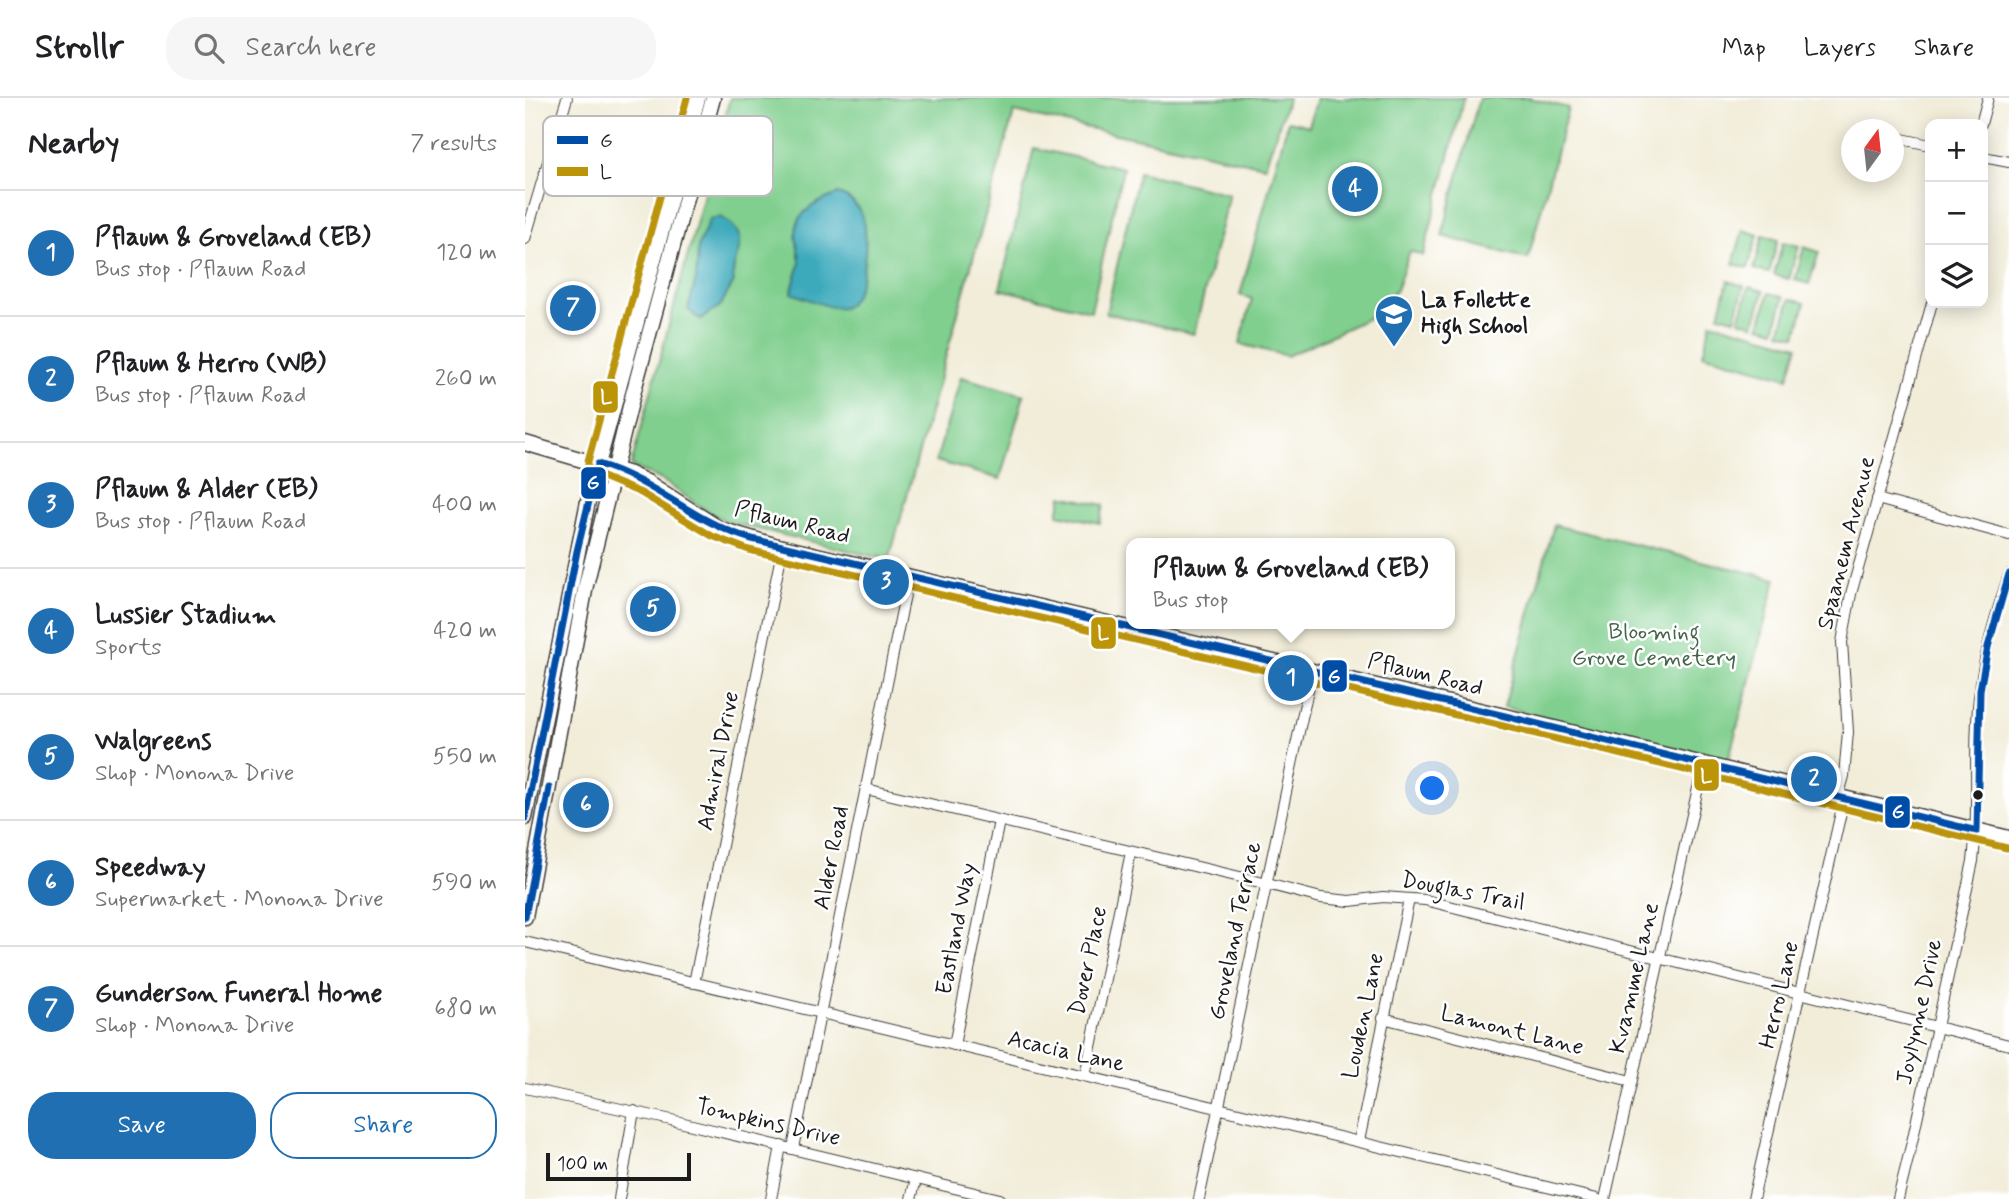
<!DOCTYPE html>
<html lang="en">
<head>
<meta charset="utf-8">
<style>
  :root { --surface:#fff; --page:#f6f6f6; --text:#202124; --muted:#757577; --line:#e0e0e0; --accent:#1f6fb2 }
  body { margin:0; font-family:Mynerve,sans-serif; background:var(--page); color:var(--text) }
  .controls { position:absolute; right:21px; top:21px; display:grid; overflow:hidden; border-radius:14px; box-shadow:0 4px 18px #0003 }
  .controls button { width:63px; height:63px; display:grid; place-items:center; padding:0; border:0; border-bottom:2px solid var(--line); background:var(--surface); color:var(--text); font:35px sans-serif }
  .compass { position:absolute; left:1316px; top:21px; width:63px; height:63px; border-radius:50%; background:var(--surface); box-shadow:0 4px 18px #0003; rotate:15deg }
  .scale { position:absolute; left:21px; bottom:18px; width:145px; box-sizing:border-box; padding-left:7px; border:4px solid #1c1c1c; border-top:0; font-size:19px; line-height:24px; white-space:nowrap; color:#1c1c1c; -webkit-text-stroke:5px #fff; paint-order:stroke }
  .you { position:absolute; left:908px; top:691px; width:24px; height:24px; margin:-18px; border:5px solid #fff; border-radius:50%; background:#1a73e8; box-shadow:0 0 0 10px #1a73e833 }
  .badge { display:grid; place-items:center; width:46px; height:46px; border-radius:50%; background:var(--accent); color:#fff; font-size:23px; font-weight:700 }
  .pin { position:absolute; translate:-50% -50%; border:4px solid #fff; box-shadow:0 2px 7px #0006 }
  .popup { position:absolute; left:601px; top:440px; width:329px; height:91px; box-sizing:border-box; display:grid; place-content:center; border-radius:14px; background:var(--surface); filter:drop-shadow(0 2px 5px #0005); font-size:23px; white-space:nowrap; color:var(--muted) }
  .popup b { font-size:26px; color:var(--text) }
  .popup::after { content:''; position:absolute; left:50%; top:100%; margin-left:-14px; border:14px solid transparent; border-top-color:var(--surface) }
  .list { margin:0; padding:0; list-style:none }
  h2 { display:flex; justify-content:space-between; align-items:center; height:91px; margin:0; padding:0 28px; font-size:30px }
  h2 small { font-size:23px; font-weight:400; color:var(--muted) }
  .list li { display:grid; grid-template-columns:46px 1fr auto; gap:21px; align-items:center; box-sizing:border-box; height:126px; padding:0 28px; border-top:2px solid var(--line) }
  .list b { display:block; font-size:26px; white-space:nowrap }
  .list p { margin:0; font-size:23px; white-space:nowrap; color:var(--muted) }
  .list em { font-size:23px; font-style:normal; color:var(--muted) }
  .actions { display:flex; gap:14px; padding:21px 28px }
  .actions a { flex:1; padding:16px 0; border:2px solid var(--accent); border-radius:28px; text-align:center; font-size:24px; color:var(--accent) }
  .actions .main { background:var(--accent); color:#fff }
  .icon { flex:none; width:38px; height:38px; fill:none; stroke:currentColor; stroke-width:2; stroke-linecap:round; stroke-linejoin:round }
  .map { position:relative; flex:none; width:1484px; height:1101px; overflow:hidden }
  header { display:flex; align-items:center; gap:42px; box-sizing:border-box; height:98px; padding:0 35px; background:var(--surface); border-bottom:2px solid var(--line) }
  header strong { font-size:33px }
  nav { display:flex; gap:38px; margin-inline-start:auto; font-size:24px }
  .search { width:490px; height:63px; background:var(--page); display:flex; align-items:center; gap:18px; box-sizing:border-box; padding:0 24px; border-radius:28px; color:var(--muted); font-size:26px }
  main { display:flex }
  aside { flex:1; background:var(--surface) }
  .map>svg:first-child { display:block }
  .green { fill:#80cf8e; stroke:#4e7655; stroke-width:2 }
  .water { fill:#3daabc; stroke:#2c636c; stroke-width:2 }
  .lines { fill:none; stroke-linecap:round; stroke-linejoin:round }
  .street-casing { stroke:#3c3b38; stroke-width:12 }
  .secondary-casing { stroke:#3c3b38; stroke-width:17 }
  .street { stroke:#fff; stroke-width:10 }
  .secondary { stroke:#fff; stroke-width:14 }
  .bus-1-casing { stroke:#fff; stroke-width:12 }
  .bus-2-casing { stroke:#fff; stroke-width:12 }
  .bus-1 { stroke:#004da8; stroke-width:7 }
  .bus-2 { stroke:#bb9408; stroke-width:7 }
  .bus-dot { fill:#1c1c1c; stroke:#fff; stroke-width:2.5 }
  .labels { text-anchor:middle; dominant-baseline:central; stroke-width:5; stroke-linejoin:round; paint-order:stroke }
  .poi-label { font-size:23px; font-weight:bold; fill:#1c1c1c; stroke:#fff; text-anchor:start }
  .street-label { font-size:23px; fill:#1c1c1c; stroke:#fff }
  .park-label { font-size:23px; fill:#44644a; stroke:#fff }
  .key { fill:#fff; stroke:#bbb; stroke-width:2 }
  .key-label { font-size:19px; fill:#1c1c1c }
  .line-badge { stroke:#fff; stroke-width:2.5 }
  .badge-label { font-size:19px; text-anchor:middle; font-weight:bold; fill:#fff }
</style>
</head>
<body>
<header>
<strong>Strollr</strong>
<div class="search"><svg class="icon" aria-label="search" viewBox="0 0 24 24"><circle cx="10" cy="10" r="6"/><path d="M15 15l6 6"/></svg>Search here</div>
<nav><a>Map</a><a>Layers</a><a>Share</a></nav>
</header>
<main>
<aside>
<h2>Nearby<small>7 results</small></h2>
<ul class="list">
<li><span class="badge">1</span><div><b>Pflaum &amp; Groveland (EB)</b><p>Bus stop · Pflaum Road</p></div><em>120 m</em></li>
<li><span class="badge">2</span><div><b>Pflaum &amp; Herro (WB)</b><p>Bus stop · Pflaum Road</p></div><em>260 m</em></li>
<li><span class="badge">3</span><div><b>Pflaum &amp; Alder (EB)</b><p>Bus stop · Pflaum Road</p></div><em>400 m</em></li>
<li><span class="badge">4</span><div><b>Lussier Stadium</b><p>Sports</p></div><em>420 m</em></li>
<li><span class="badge">5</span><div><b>Walgreens</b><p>Shop · Monona Drive</p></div><em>550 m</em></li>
<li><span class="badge">6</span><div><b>Speedway</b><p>Supermarket · Monona Drive</p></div><em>590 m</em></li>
<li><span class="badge">7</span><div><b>Gunderson Funeral Home</b><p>Shop · Monona Drive</p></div><em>680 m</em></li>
</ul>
<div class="actions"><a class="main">Save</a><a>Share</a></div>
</aside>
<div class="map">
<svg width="1484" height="1101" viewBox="0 0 1484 1101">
  <rect width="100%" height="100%" fill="#fff"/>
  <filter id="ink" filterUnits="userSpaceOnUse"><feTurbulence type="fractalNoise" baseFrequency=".0143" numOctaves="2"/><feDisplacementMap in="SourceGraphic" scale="14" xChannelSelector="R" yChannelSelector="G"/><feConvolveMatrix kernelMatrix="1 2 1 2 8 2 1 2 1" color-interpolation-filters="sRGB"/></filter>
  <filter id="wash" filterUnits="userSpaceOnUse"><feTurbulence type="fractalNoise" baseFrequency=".00686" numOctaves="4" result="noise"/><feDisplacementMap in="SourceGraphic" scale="28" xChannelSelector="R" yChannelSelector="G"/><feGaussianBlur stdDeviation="1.57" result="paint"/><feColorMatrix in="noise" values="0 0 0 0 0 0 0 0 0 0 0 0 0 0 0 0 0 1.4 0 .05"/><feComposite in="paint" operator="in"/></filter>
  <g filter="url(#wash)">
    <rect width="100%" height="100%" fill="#f2edd9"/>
    <g class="green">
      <polygon points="205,0 763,0 740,68 489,14 364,462 203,424 182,413 137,382 106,368"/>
      <polygon points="792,0 939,0 898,158 885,153 871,192 848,218 762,258 715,246 727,201 715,197 763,23 784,28"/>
      <polygon points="954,0 1005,0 1043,10 1003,161 917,138"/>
      <polygon points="509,50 598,70 566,213 475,191"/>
      <polygon points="614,74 704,96 669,236 581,215"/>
      <polygon points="1218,132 1233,137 1223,170 1208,166"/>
      <polygon points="1238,137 1253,142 1244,175 1229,171"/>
      <polygon points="1258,144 1274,148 1264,181 1249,177"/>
      <polygon points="1279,149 1294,154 1284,186 1270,182"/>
      <polygon points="1203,183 1219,188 1210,221 1194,217"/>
      <polygon points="1224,189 1239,193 1229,227 1214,222"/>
      <polygon points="1244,195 1259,199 1250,232 1235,228"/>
      <polygon points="1265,201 1280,205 1271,238 1255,234"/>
      <polygon points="1186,224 1273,248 1263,280 1178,256"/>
      <polygon points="436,279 499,297 475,381 411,363"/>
      <polygon points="537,398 579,407 575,425 533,416"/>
      <polygon points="1029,427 1251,481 1203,664 979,609"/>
    </g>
    <g class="water">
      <path d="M 313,96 C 324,99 332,107 337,117 C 345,135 340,200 319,209 C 310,213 277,199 267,195 C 268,182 275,171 275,163 C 274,154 271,144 271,135 C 271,112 295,103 313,96 Z"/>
      <path d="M 196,119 C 234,142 203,157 209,184 L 195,208 L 176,221 L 170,218 L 163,211 L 171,181 L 173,148 L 185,121 Z"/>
    </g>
  </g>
  <g filter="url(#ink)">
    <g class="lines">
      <g class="street-casing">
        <g id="street">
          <polyline points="1456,26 1463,0"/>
          <polyline points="1377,41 1405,47"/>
          <polyline points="1458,59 1484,64"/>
          <polyline points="0,141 42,0"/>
          <polyline points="1352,401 1484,437"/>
          <polyline points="341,691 715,779 796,800 825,803 858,799 900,802 1484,947"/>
          <polyline points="1313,700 1319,678 1323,634 1317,544 1326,496 1407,205"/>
          <polyline points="0,844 1072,1101"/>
          <polyline points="169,885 258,448"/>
          <polyline points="858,920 1106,983"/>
          <polyline points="429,947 474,723"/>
          <polyline points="560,978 606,754"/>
          <polyline points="0,990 142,1021 475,1101"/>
          <polyline points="834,1043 884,801"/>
          <polyline points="268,1050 384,477"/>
          <polyline points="94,1101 109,1013"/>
          <polyline points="246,1101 256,1048"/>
          <polyline points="386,1101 391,1081"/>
          <polyline points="674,1101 787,573"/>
          <polyline points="1080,1101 1178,668"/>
          <polyline points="1228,1101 1319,701"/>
          <path d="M 1373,1101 L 1387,1044 L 1448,763 C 1455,706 1447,648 1455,591 C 1460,552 1472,513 1484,476"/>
        </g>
      </g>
      <g class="secondary-casing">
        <g id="secondary">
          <polyline points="0,345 105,376 122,384 195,431 249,447 980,618 1484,740"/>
          <polyline points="0,720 63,403 173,0"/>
          <polyline points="0,819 61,487 109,292 188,0"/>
        </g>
      </g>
      <use href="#street" class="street"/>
      <use href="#secondary" class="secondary"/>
      <g class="bus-1-casing">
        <g id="bus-1">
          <path d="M 0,720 L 52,453 L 73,366 C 129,382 171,426 227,441 L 980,618 L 1452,733 L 1455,592 L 1463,549 L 1484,476"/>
          <polyline points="0,819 24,690"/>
        </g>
      </g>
      <g class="bus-2-casing">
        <polyline id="bus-2" points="162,0 63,363 63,370 68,375 116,395 187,438 224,452 978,628 1482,750"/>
      </g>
      <use href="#bus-1" class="bus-1"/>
      <use href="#bus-2" class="bus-2"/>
    </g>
  </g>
  <defs>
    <g id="school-pin" transform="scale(2.0125)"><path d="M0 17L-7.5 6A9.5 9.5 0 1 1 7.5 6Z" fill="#1f6fb2" stroke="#fff"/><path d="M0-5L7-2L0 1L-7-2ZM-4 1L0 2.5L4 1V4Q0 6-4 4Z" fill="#fff"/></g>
  </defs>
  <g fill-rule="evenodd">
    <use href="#school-pin" x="869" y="216"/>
  </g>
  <circle class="bus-dot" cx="1453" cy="697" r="6"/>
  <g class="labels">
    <g class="poi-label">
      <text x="896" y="203">La Follette<tspan x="896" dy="26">High School</tspan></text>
    </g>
    <g class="street-label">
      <text transform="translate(267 425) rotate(14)">Pflaum Road</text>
      <text transform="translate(1322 445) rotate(-76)">Spaanem Avenue</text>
      <text transform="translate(900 577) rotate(14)">Pflaum Road</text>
      <text transform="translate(194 663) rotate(-79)">Admiral Drive</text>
      <text transform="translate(307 760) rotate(-79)">Alder Road</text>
      <text transform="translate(938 794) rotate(11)">Douglas Trail</text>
      <text transform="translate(432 831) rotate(-79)">Eastland Way</text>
      <text transform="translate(711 833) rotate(-78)">Groveland Terrace</text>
      <text transform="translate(564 863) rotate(-78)">Dover Place</text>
      <text transform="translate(1110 880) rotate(-77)">Kvamme Lane</text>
      <text transform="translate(1255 897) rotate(-77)">Herro Lane</text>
      <text transform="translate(1395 914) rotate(-78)">Joylynne Drive</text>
      <text transform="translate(839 918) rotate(-78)">Louden Lane</text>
      <text transform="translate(987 933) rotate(14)">Lamont Lane</text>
      <text transform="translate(541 954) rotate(13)">Acacia Lane</text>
      <text transform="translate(243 1025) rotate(13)">Tompkins Drive</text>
    </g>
    <g class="park-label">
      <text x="1129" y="535">Blooming<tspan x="1129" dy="26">Grove Cemetery</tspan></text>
    </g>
  </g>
  <rect x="18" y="18" width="230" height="80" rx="10" class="key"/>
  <rect x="32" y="38" width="31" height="8" fill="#004da8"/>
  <rect x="32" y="69" width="31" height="9" fill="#bb9408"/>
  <g class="key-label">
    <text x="75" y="49">G</text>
    <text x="75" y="80">L</text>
  </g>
  <g class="line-badge">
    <rect x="67" y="282" width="27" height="34" rx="7" fill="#bb9408"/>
    <rect x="55" y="368" width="27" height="34" rx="7" fill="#004da8"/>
    <rect x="565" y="518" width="27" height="34" rx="7" fill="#bb9408"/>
    <rect x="796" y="561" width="27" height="34" rx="7" fill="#004da8"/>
    <rect x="1168" y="660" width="27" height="34" rx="7" fill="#bb9408"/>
    <rect x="1359" y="697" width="27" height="34" rx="7" fill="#004da8"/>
  </g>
  <g class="badge-label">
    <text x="81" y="305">L</text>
    <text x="68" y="391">G</text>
    <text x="578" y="541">L</text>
    <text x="809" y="585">G</text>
    <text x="1181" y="684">L</text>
    <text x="1373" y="720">G</text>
  </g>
</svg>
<div class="controls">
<button>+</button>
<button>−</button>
<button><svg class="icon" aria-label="layers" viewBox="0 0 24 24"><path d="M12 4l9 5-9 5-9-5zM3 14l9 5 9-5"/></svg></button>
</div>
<svg class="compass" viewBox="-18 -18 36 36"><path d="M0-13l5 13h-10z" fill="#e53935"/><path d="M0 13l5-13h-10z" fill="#757577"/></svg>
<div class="scale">100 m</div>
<div class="you"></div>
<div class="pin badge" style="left:766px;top:580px">1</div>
<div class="popup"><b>Pflaum &amp; Groveland (EB)</b>Bus stop</div>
<div class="pin badge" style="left:1289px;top:681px">2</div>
<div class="pin badge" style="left:361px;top:484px">3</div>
<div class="pin badge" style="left:830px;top:91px">4</div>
<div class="pin badge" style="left:128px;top:511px">5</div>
<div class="pin badge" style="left:61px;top:707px">6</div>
<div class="pin badge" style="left:48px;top:210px">7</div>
</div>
</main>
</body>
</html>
